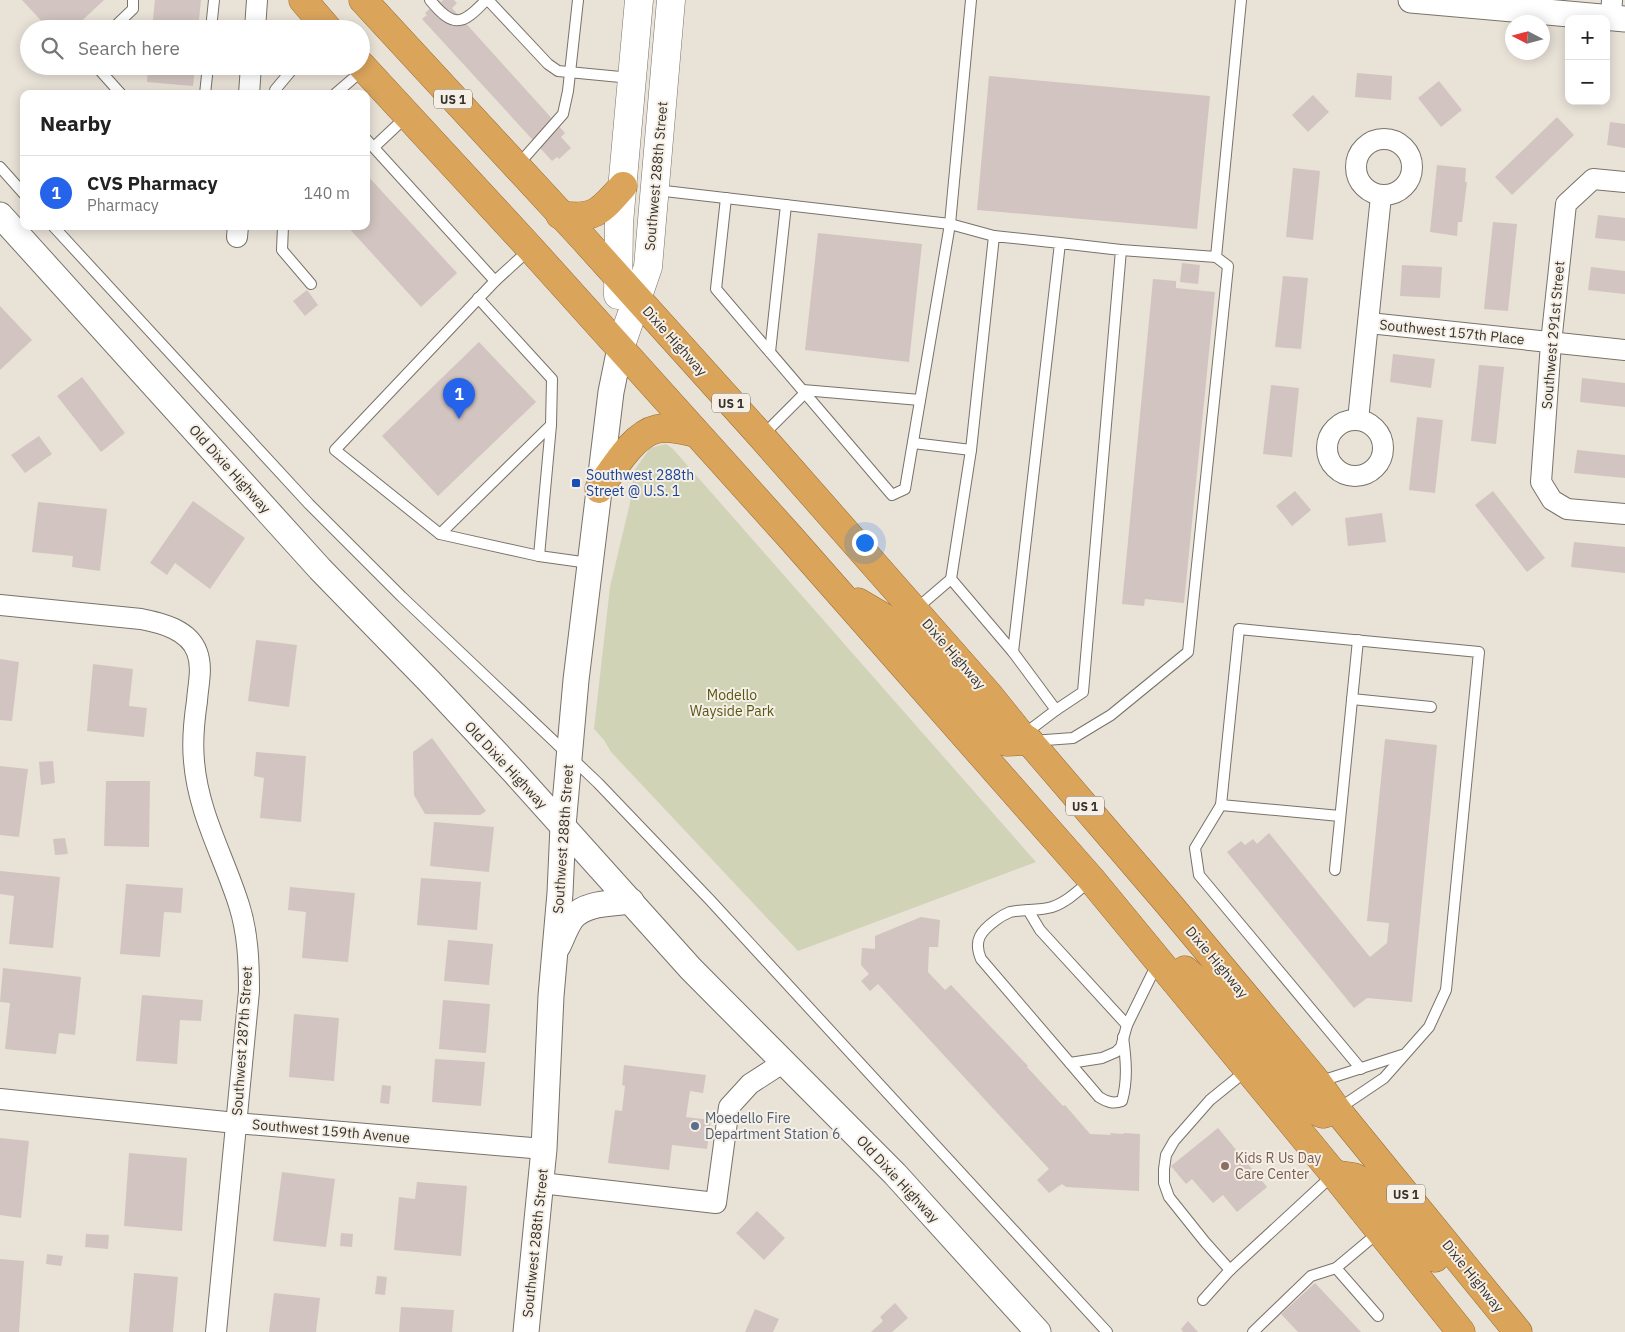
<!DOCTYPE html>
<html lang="en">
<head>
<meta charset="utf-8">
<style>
  :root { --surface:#fff; --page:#f2f2f2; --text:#222; --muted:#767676; --line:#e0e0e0; --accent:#2563eb }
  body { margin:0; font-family:"IBM Plex Sans",sans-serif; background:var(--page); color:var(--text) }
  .controls { position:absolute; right:15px; top:15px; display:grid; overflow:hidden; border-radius:10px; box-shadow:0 2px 12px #0003 }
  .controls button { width:45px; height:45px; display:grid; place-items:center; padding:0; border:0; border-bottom:1px solid var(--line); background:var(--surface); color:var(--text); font:25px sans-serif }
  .compass { position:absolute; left:1505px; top:15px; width:45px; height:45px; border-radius:50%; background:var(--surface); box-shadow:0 2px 12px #0003; rotate:276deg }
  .you { position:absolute; left:864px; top:542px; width:18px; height:18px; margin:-12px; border:4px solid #fff; border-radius:50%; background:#1a73e8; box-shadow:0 0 0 8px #1a73e833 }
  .badge { display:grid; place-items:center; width:32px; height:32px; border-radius:50%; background:var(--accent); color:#fff; font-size:16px; font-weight:700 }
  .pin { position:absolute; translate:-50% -41px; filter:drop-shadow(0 1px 2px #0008) }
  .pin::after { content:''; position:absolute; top:26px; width:18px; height:15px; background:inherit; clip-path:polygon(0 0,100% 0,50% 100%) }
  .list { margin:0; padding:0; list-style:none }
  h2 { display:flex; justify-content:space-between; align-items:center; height:65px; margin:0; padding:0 20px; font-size:21px }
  h2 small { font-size:16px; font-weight:400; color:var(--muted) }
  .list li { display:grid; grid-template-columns:32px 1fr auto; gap:15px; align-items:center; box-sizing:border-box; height:75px; padding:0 20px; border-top:1px solid var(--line) }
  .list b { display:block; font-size:19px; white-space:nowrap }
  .list p { margin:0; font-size:16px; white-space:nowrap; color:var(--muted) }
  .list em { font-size:16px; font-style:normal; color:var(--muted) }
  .icon { flex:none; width:28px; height:28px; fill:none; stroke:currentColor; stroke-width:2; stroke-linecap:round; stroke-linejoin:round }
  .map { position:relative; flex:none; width:1625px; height:1332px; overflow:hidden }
  .search { position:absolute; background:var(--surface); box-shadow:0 2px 12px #0003; left:20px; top:20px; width:350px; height:55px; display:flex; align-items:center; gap:12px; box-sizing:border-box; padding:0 18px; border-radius:28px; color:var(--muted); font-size:19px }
  .panel { position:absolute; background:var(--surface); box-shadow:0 2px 12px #0003; left:20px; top:90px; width:350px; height:140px; border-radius:10px }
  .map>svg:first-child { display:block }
  .green { fill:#d1d3b7 }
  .building { fill:#d2c5c1 }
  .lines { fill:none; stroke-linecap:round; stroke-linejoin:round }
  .service-casing { stroke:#797269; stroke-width:12 }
  .minor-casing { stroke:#797269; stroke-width:22 }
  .tertiary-casing { stroke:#797269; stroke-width:27 }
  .secondary-casing { stroke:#797269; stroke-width:29 }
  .trunk-casing { stroke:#9b6e31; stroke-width:29 }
  .service { stroke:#fff; stroke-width:10 }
  .minor { stroke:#fff; stroke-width:20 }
  .tertiary { stroke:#fff; stroke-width:25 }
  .secondary { stroke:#fff; stroke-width:28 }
  .trunk { stroke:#daa45b; stroke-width:28 }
  .transit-dot { fill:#1a4fb4; stroke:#f6efe5; stroke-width:2 }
  .service-dot { fill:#5c6f8a; stroke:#f6efe5; stroke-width:2 }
  .education-dot { fill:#8d6e63; stroke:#f6efe5; stroke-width:2 }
  .labels { text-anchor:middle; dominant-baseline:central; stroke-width:4; stroke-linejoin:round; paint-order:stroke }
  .shield { fill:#f6efe5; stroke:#706b66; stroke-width:1 }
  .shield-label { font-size:12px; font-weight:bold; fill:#36332f }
  .street-label { font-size:14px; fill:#36332f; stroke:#f6efe5 }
  .transit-label { font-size:14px; fill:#164399; stroke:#f6efe5; text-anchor:start }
  .park-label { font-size:14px; fill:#565716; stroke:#f6efe5 }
  .service-label { font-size:14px; fill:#4e5e75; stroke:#f6efe5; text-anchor:start }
  .education-label { font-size:14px; fill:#785e54; stroke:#f6efe5; text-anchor:start }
</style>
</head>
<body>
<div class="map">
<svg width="1625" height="1332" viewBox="0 0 1625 1332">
  <rect width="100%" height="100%" fill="#e9e2d7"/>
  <polygon class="green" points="666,444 673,449 1036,862 798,951 611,752 604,740 594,729 610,587 630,503 634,471 650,448"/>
  <g class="building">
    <polygon points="22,0 104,0 73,29 49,29"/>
    <polygon points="155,0 201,0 198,29 152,29"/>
    <polygon points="439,0 441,2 443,0 454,0 457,3 452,8 565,133 561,137 571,148 559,159 557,157 552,161 422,19 427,15 425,13"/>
    <polygon points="148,66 195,66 193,86 147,82"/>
    <polygon points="1357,73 1392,76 1391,100 1355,97"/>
    <polygon points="989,76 1210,96 1197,229 977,210"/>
    <polygon points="1439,81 1462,110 1441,127 1418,98"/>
    <polygon points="1313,95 1329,112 1308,132 1292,115"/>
    <polygon points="1557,117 1574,135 1512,195 1495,177"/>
    <polygon points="1610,122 1625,124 1625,148 1607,145"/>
    <polygon points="1437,165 1466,168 1465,182 1467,182 1462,222 1458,222 1457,236 1430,232"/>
    <polygon points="1293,168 1320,171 1313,240 1286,237"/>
    <polygon points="366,174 457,273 421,307 347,226 366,226"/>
    <polygon points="1598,215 1625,218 1625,241 1595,238"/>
    <polygon points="1493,222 1517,224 1508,311 1484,309"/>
    <polygon points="818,233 922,244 909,362 805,350"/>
    <polygon points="1182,263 1200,265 1198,284 1180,282"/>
    <polygon points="1402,265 1442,267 1440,298 1400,296"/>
    <polygon points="1591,267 1625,271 1625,294 1588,290"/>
    <polygon points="1283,276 1308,278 1301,349 1275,347"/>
    <polygon points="1153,279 1176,281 1176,288 1215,292 1184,603 1145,599 1144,606 1122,604"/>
    <polygon points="307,290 318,305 305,316 293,301"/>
    <polygon points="0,306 32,340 0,370"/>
    <polygon points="479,342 536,402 438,496 382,436"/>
    <polygon points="1393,354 1435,359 1431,388 1390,382"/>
    <polygon points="1479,365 1504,367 1496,444 1471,441"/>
    <polygon points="82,377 125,433 101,452 57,396"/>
    <polygon points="1582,378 1625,383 1625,407 1580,402"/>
    <polygon points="1271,385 1299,388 1292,457 1263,454"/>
    <polygon points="1417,417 1443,420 1435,493 1409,490"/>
    <polygon points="39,436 52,454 25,473 11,455"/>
    <polygon points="1577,450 1625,455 1625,478 1574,473"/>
    <polygon points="1295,491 1311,510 1292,526 1276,506"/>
    <polygon points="1493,491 1545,558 1527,572 1475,505"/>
    <polygon points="193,501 245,538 210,589 175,563 167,575 150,563"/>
    <polygon points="38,502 107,509 100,571 72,567 73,556 32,552"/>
    <polygon points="1382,513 1386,542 1348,546 1345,518"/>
    <polygon points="1574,542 1625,547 1625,573 1571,567"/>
    <polygon points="256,640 297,645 289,707 248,701"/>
    <polygon points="0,659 19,662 12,721 0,720"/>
    <polygon points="93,664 133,669 129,706 147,708 144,737 87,731"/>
    <polygon points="432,738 486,811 480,815 425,814 414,795 413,752"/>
    <polygon points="1385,739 1437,745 1412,1002 1367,998 1354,1008 1227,852 1241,841 1245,845 1253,839 1257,844 1269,833 1370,957 1387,943 1389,923 1367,921"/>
    <polygon points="256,752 306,756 301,822 260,818 264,778 254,776"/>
    <polygon points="53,761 55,783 41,785 39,762"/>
    <polygon points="0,766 28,769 19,837 0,835"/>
    <polygon points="106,781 150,781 149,847 104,846"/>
    <polygon points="434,822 494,827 489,872 430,866"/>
    <polygon points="65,838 68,854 55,855 53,839"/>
    <polygon points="0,871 60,877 53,948 9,944 14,896 0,894"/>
    <polygon points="421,878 481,882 477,930 417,925"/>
    <polygon points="126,884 183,888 181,913 164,912 160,957 120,954"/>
    <polygon points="290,887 355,893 348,962 302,958 306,912 288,910"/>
    <polygon points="921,917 940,920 938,947 929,947 928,972 945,990 951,985 1028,1066 1027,1067 1063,1106 1065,1105 1090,1134 1111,1135 1110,1133 1123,1134 1124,1133 1140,1134 1139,1191 1066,1187 1062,1184 1049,1193 1037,1180 1049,1169 878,984 870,991 861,981 869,974 861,965 862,948 875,949 875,936"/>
    <polygon points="448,940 493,944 489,985 444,981"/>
    <polygon points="3,968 81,977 75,1035 59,1033 56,1054 5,1049 10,1003 0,1002"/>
    <polygon points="142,995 203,1000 201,1021 180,1020 177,1064 136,1061"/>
    <polygon points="443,1000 490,1004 486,1053 439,1049"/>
    <polygon points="294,1014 339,1018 334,1081 289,1077"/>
    <polygon points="435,1059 485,1062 481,1106 432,1102"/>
    <polygon points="624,1065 706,1075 703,1093 690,1091 686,1117 711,1120 707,1149 672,1145 669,1170 608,1163 615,1110 622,1111 625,1086 622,1085"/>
    <polygon points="382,1085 391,1086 389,1104 380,1103"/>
    <polygon points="1218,1128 1267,1187 1237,1212 1223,1195 1213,1203 1192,1179 1186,1184 1171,1166"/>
    <polygon points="0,1138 29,1141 21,1218 0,1215"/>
    <polygon points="129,1153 187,1158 182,1231 124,1226"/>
    <polygon points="282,1172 335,1179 326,1247 273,1241"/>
    <polygon points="417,1182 467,1186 461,1256 394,1250 399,1197 415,1199"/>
    <polygon points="757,1211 785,1238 764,1260 736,1233"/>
    <polygon points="341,1233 353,1234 352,1247 340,1246"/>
    <polygon points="86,1234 109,1235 108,1249 85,1247"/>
    <polygon points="47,1254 63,1256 61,1266 46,1264"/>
    <polygon points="0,1259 24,1261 19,1332 0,1332"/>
    <polygon points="134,1273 178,1277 173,1332 129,1332"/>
    <polygon points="377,1276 387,1277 385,1295 375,1294"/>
    <polygon points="1315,1283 1361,1332 1298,1332 1281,1314"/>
    <polygon points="274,1293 320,1298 316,1332 269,1332"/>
    <polygon points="895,1303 908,1318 892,1332 871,1332 883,1321 880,1317"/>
    <polygon points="401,1307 454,1310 452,1332 399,1332"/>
    <polygon points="755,1309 779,1319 773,1332 745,1332"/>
    <polygon points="1188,1321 1198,1332 1183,1332 1181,1329"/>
  </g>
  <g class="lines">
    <g class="service-casing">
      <g id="service">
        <path d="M 430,0 C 453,28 462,26 486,0"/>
        <polyline points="488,0 548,64 558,71 631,78"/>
        <polyline points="112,29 133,9 133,0"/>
        <polyline points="211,29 214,0"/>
        <polyline points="96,66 121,94"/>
        <polyline points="275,90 295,66"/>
        <polyline points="205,94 208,66"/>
        <polyline points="335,94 364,69"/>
        <polyline points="366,139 495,281"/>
        <polyline points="374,147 406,117"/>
        <polyline points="517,166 563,114 568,91 578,0"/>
        <polyline points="0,167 24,194"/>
        <polyline points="656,190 950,224 994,236"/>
        <polyline points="726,198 716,289 892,495 905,489 950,224 971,0"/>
        <polyline points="53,226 309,504 402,597 598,783 710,900 1107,1332"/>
        <polyline points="283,226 282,250 311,284"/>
        <polyline points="530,249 495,281 335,450 440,534 539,556 589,563"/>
        <polyline points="1121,250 1216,257 1241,0"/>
        <polyline points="478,298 552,379 551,425 539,556"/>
        <polyline points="770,352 786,205"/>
        <polyline points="803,390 920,400"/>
        <polyline points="762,436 805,393"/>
        <polyline points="913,443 971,450"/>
        <polyline points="440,534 551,425"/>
        <polyline points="916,609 951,579"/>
        <polyline points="1013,652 1056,710"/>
        <polyline points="1352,699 1431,707"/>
        <polyline points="1023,735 1056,710 1083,692 1121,250 1060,243 1013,652 951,579 971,450 994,236 1060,243"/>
        <polyline points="1032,741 1073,738 1111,715 1188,652 1228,266 1216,257"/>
        <polyline points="1221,805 1195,848 1199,875 1361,1069"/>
        <polyline points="1335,870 1358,640"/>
        <path d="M 1091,880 C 1079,890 1067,902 1052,907 C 1039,911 1023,909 1010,912 C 1005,914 1000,917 996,920 C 981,931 973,940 981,959 L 1099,1097 C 1107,1102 1113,1104 1122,1101 C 1128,1080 1126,1059 1123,1037"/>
        <polyline points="1028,910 1040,930 1127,1025"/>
        <polyline points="1070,1063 1102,1058 1116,1052 1121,1047 1127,1025 1158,962"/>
        <polyline points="1318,1082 1402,1055"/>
        <polyline points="1338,1109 1384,1078 1429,1027 1446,990 1479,652 1239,629 1221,805 1340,816"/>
        <polyline points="1336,1268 1378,1316"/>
        <polyline points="1230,1270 1205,1242 1169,1197 1164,1183 1164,1169 1166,1155 1174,1141 1210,1100 1247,1070"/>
        <polyline points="1203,1300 1230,1270 1334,1174"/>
        <polyline points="1253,1332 1311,1276 1336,1268 1379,1232"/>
      </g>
    </g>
    <g class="minor-casing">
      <g id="minor">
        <polyline points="1611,18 1612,0"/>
        <polyline points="255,29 257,0"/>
        <polyline points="249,94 251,66"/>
        <circle cx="1384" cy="167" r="28"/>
        <polyline points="1625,182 1593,179 1566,204 1551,343 1541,482 1552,500 1567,509 1625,514"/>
        <polyline points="237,237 238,226"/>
        <polyline points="1369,323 1625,350"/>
        <circle cx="1355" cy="448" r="28"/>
        <polyline points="1358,420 1381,196"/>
        <path d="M 0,605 L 141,619 C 162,623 189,630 197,652 C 203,668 198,685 197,701 C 194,721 192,741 194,761 C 198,813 224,857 239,905 C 248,933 249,963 249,991 L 216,1332"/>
        <polyline points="0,1099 236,1123 544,1149"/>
        <polyline points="541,1183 716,1203 729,1107 750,1084 784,1062"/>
      </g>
    </g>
    <g class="tertiary-casing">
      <g id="tertiary">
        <polyline points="1411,0 1625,19"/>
        <polyline points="0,215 320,569 430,682 515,773 691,969 895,1174 1038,1332"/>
        <path d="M 558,946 C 562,938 566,926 572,918 C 586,902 611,904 631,901"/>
        <polyline points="526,1332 544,1149 551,996 560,893 563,826 576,680 611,392 620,348"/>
      </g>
    </g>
    <g class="secondary-casing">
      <g id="secondary">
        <polyline points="618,295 619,223 639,0"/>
        <polyline points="620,348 648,267 671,0"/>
      </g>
    </g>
    <g class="trunk-casing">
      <g id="trunk">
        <polyline points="303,0 328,29"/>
        <polyline points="363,0 582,237 762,437 989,695 1022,736 1029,741 1167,902 1317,1082 1337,1110 1518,1332"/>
        <polyline points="361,65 530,248 791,538 1091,879 1334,1174 1461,1332"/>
        <path d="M 560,215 C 595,220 601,211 623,186"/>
        <path d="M 599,489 C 613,470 633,434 657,429 C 670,426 683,430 695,433"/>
        <polyline points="858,602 907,631 993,735 1006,742 1029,741"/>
        <polyline points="1185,970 1201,983 1311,1109 1323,1114 1337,1110"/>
        <polyline points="1334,1174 1354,1177 1372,1186 1435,1258"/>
      </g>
    </g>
    <use href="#service" class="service"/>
    <use href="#minor" class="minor"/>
    <use href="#tertiary" class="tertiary"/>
    <use href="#secondary" class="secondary"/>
    <use href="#trunk" class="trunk"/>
  </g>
  <rect class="transit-dot" x="571" y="478" width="10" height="10" rx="2.5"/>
  <circle class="service-dot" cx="695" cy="1126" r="5"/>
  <circle class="education-dot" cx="1225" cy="1166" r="5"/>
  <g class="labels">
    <g class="shield">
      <rect x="434" y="89.5" width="38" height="19" rx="4"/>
      <rect x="712" y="393.5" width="38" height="19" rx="4"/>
      <rect x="1066" y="796.5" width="38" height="19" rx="4"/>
      <rect x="1387" y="1184.5" width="38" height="19" rx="4"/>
    </g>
    <g class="shield-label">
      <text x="453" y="99">US 1</text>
      <text x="731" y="403">US 1</text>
      <text x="1085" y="806">US 1</text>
      <text x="1406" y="1194">US 1</text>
    </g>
    <g class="street-label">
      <text transform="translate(656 176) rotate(-85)">Southwest 288th Street</text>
      <text transform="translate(1452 332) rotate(6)">Southwest 157th Place</text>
      <text transform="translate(1553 335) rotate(-85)">Southwest 291st Street</text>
      <text transform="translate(675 341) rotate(48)">Dixie Highway</text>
      <text transform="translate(230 469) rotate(48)">Old Dixie Highway</text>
      <text transform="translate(954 654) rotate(49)">Dixie Highway</text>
      <text transform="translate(506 765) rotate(47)">Old Dixie Highway</text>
      <text transform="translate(563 839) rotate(-86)">Southwest 288th Street</text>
      <text transform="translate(1217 962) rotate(50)">Dixie Highway</text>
      <text transform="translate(242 1041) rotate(-86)">Southwest 287th Street</text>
      <text transform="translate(331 1131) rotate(5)">Southwest 159th Avenue</text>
      <text transform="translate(898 1179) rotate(47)">Old Dixie Highway</text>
      <text transform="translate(535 1243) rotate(-84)">Southwest 288th Street</text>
      <text transform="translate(1473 1276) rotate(51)">Dixie Highway</text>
    </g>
    <g class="transit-label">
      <text x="586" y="475">Southwest 288th<tspan x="586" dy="16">Street @ U.S. 1</tspan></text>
    </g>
    <g class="park-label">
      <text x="732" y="695">Modello<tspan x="732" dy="16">Wayside Park</tspan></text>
    </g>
    <g class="service-label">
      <text x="705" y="1118">Moedello Fire<tspan x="705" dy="16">Department Station 6</tspan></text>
    </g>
    <g class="education-label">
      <text x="1235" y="1158">Kids R Us Day<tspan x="1235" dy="16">Care Center</tspan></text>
    </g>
  </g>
</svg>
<div class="controls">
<button>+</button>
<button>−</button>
</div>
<svg class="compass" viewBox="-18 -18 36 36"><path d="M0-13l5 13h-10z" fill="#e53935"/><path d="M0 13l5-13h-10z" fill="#767676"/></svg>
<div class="you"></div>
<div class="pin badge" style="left:459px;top:419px">1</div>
<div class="search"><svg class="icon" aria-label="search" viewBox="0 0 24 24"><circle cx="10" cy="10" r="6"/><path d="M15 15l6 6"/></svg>Search here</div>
<section class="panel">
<h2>Nearby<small></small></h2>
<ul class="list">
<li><span class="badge">1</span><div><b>CVS Pharmacy</b><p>Pharmacy</p></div><em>140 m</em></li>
</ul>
</section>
</div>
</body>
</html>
